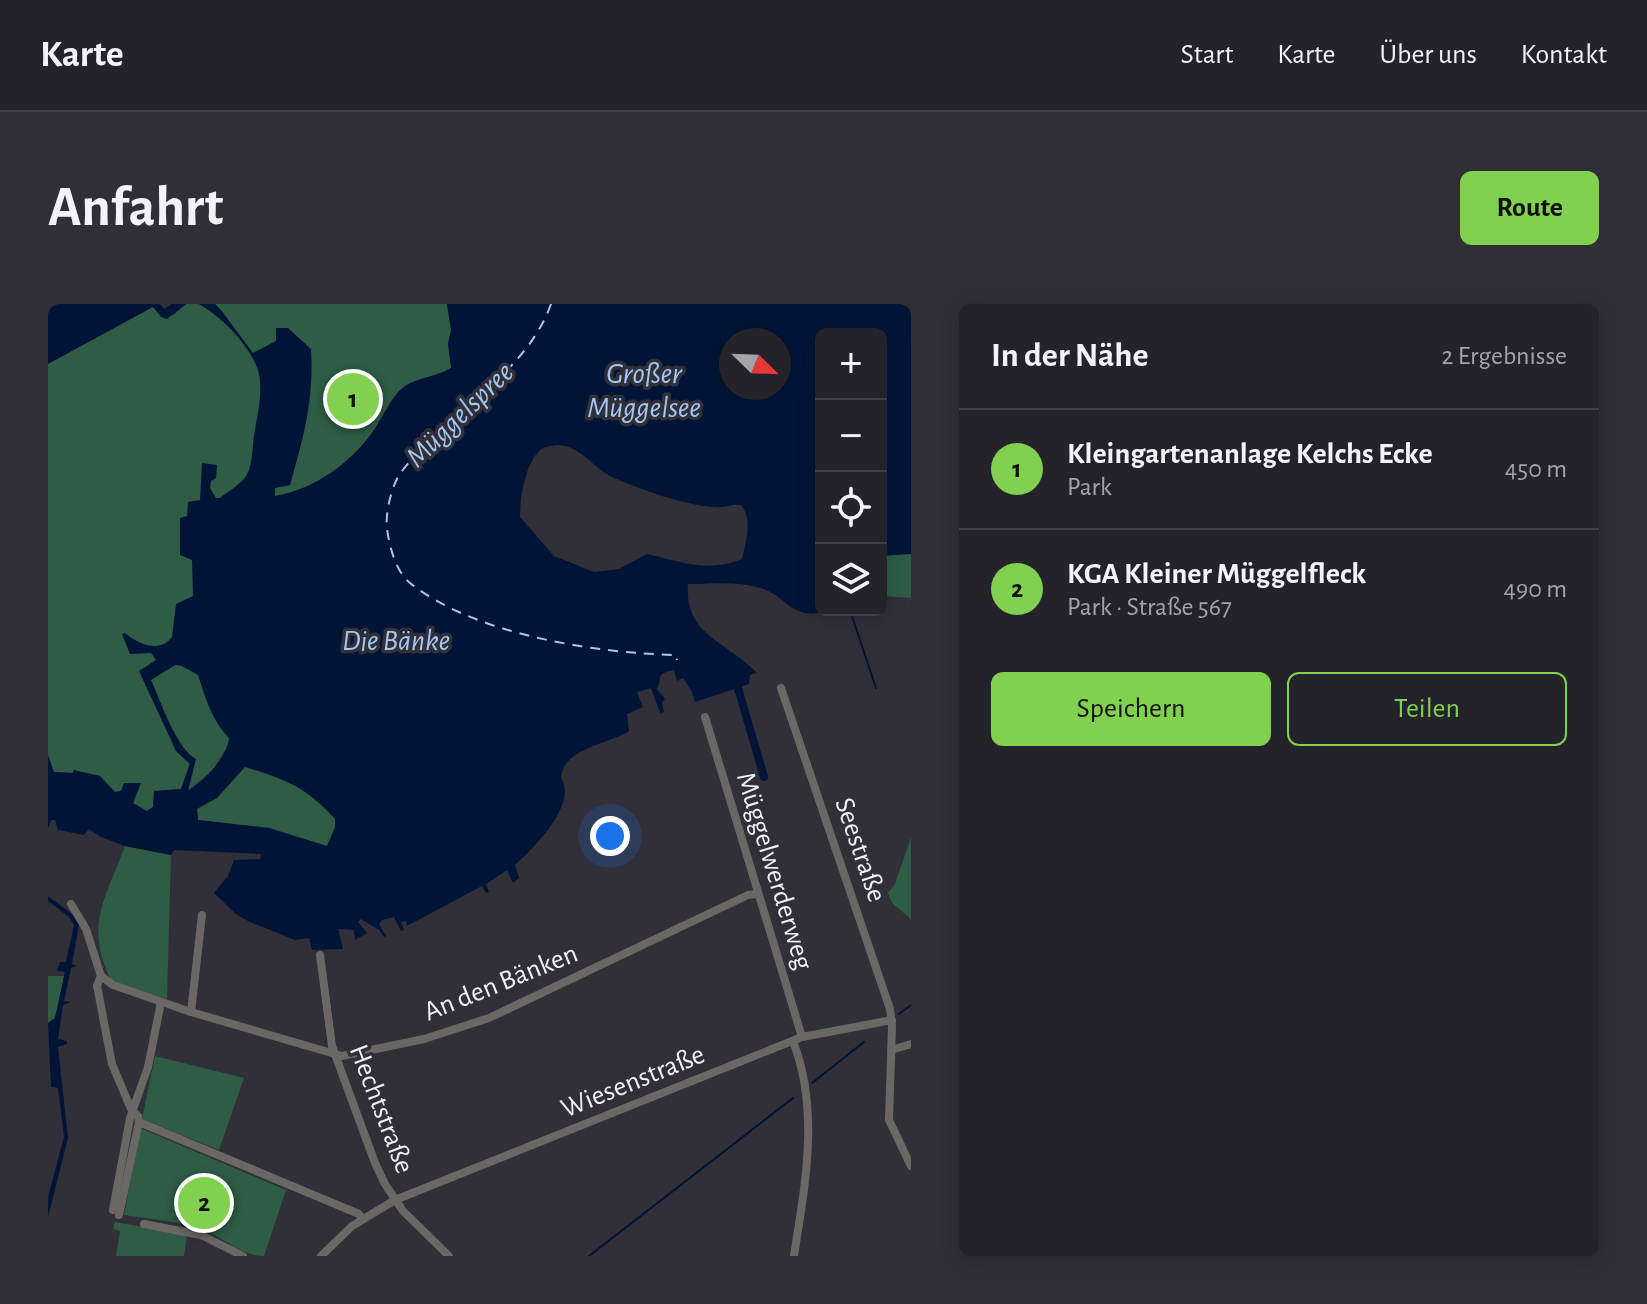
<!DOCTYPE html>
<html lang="de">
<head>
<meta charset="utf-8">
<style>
  :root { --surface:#25232a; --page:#312f36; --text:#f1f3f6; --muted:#a3a4a8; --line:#424047; --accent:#81d050 }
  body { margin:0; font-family:"Alegreya Sans",sans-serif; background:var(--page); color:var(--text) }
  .controls { position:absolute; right:24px; top:24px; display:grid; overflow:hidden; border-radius:12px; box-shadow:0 4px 20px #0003 }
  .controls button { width:72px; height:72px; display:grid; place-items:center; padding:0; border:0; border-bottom:2px solid var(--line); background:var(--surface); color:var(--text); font:40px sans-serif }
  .compass { position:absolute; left:671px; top:24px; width:72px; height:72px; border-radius:50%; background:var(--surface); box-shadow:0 4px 20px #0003; rotate:113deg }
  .you { position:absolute; left:562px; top:532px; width:28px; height:28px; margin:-20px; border:6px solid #fff; border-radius:50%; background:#1a73e8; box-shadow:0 0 0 12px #1a73e833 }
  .badge { display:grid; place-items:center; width:52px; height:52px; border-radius:50%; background:var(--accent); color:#111; font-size:26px; font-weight:700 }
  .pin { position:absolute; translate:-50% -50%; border:4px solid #fff; box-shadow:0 2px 8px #0006 }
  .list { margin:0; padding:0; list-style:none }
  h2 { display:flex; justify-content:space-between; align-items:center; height:104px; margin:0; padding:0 32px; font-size:34px }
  h2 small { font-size:26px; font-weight:400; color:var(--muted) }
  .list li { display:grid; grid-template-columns:52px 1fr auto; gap:24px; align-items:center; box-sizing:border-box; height:120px; padding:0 32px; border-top:2px solid var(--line) }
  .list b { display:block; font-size:30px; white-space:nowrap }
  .list p { margin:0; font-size:26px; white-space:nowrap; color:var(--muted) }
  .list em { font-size:26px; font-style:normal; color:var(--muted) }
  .actions { display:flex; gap:16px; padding:24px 32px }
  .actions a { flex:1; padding:18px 0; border:2px solid var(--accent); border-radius:12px; text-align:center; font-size:28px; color:var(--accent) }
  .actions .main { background:var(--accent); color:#111 }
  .icon { flex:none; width:44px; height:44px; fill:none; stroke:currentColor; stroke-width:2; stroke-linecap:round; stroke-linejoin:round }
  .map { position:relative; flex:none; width:863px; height:952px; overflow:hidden; border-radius:12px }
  header { display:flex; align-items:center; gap:48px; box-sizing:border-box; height:112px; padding:0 40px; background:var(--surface); border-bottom:2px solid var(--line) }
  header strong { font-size:38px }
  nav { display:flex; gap:44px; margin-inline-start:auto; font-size:28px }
  .intro { display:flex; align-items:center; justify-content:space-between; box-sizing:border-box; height:192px; padding:0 48px }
  h1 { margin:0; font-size:56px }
  .button { padding:20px 36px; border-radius:12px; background:var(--accent); color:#111; font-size:28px; font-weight:700 }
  main { display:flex; gap:48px; padding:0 48px }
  aside { flex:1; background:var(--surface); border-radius:12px; box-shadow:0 4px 20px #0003 }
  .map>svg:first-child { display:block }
  .green { fill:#2e5c44 }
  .water { fill:#001437; fill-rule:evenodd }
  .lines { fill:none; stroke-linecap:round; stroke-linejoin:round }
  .stream { stroke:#001437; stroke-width:2 }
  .canal { stroke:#001437; stroke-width:8 }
  .ferry { stroke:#a3c6f3; stroke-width:2; stroke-dasharray:10 8; stroke-linecap:butt }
  .minor { stroke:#6b6764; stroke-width:8 }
  .labels { text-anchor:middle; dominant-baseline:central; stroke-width:7; stroke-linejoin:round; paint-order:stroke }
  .street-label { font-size:28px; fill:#f2f0f6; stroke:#312f38 }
  .water-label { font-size:30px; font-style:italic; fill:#a3c6f3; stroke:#312f38 }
</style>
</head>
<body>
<header>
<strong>Karte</strong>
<nav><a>Start</a><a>Karte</a><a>Über uns</a><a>Kontakt</a></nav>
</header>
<div class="intro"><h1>Anfahrt</h1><a class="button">Route</a></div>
<main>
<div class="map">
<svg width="863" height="952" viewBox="0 0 863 952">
  <rect width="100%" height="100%" fill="#312f38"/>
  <g class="green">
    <path d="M 137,0 C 141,0 146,0 150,0 C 171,5 203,47 219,63 L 208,147 L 294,416 L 294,550 L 221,524 L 150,516 L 149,505 L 181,440 L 164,467 L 139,487 L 147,455 C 129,445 112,396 103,376 L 128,447 L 142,459 L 133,485 L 107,487 L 105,503 L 99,507 L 85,500 L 86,496 L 73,487 L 67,488 L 26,469 L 5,468 L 0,451 L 0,42 L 106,2 L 126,11 Z"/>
    <path d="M 167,0 L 399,0 L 403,26 L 400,40 L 404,63 C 389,73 371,73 357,82 C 345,90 336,111 328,123 C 305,158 268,185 227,192 L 227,184 L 242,181 L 228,25 L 228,37 L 205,49 Z"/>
    <polygon points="857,249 863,250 863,294 833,292 833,252"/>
    <polygon points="863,533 863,615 844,599 840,589 847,580"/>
    <path d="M 77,542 L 123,551 L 119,695 L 64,678 C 36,621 57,596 77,542 Z"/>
    <polygon points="0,672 16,672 7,714 0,719"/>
    <polygon points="107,752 196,774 171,846 94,815"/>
    <path d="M 92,824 L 238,886 L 216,952 C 193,952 178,935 158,927 C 132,917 103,915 76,911 Z"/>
    <polygon points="67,918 139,931 136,952 68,952 72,927 65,925"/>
  </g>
  <g class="water">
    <polygon points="0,0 112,0 116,5 124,0 138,0 119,15 113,13 105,3 0,60"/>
    <path d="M 151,0 L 167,0 L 173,6 L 205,49 L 228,37 L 228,24 L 240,24 L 263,45 C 266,96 256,132 242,181 L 227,184 L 227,192 C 268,185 305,158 328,123 C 336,111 345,90 357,82 C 371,73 389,73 403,64 L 400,40 L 403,26 L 399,0 L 863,0 L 863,250 L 833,252 L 833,30 L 773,30 L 773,306 L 784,306 C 740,319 742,291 709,283 C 686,277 663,280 640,280 C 636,331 678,337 709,369 L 702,371 L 701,380 L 647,398 L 644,388 L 635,374 L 629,377 L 626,366 C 606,370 615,374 609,385 L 617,395 L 614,399 L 616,408 L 612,409 L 603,384 L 589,388 L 595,403 L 579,410 L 581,427 C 559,441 515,444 513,474 C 530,500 486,544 467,561 L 471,574 L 465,579 L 459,566 L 438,580 L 441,588 L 438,589 L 434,582 L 359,622 L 358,617 L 353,618 L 356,626 L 353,627 L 346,613 L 334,616 L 331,620 L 338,632 L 336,633 L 331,626 L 313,615 L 310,618 L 319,629 L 307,636 L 306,626 L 290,625 L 295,645 L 264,646 L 261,634 L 247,636 L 202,618 L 189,611 L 166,589 L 180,572 L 186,556 L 212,555 L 213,550 L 126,546 L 123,551 L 77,542 L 53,533 L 41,525 L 36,531 L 10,526 L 7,516 L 3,516 L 0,524 L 0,451 L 6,468 L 25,469 L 26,466 L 52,472 L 67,488 L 73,487 L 76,479 L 93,479 L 85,499 L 99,507 L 105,503 L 106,487 L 133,485 L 142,460 L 128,447 L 91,367 L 108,356 L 103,349 L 82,350 L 74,330 L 77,329 C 90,340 111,350 124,333 L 128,300 L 145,292 L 144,256 L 132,251 L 132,214 L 139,212 L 140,198 L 152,196 L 154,159 L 169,161 L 168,174 L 163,177 L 162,184 L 168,194 L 172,194 C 179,188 190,182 196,175 C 205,164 204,145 206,132 C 209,113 215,90 211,70 C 205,44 174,13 151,0 ZM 683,36 L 731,36 L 731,84 L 683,84 ZM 510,141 C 533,142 545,164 564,173 C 591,185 638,202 668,203 C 677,204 684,200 693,201 C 705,215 698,238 694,255 C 659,269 634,258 599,250 L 571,265 L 546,268 L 506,252 L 472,213 C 472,194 477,161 491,147 C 496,142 503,142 510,141 ZM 127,361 L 134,362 L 150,371 C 158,395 163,415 181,434 C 179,454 157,476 140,487 L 148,455 C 129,446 112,396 103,376 ZM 197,463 C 238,476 257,482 287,515 L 287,523 L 279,542 L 221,524 L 150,516 L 149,505 L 169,494 Z"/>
    <polygon points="0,592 28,613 31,620 24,660 29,662 23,664 16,697 23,698 15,701 10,735 19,737 19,740 10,743 20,834 0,913 0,893 16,833 10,784 3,783 0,719 7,714 17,668 9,667 12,658 18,658 26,621 21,613 0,597"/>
  </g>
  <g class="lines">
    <g class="stream">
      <polyline points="802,306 828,384"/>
      <polyline points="851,710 863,701"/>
      <polyline points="764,779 816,738"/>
      <polyline points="541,952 745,794"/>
    </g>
    <polyline class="canal" points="690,384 716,473"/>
    <path class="ferry" d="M 503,0 C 479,69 398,111 354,167 C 344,179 337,209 339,224 C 341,242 348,268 362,279 C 427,331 548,349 628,351 L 629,356"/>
    <g class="minor">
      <polyline points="733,384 842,705 844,722 841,816 863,862"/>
      <polyline points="657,413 754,733"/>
      <polyline points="23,600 38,625 53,672 65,681 143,708 294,752 376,735 441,714 700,591 709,590"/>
      <polyline points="272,651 284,742 327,859 337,880 355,907 401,952"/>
      <polyline points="53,672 49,682 64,760 83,805 90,812 91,818"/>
      <polyline points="143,708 154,611"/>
      <path d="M 745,737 C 772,807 757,881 746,952"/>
      <polyline points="843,746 863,740"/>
      <polyline points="91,818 311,910 314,915"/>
      <polyline points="65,906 82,814 100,763 113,698"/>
      <polyline points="71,911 91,818"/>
      <polyline points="96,920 153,931 195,952"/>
      <polyline points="273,952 304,922 347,896 754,733 844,716"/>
    </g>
  </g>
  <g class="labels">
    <g class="street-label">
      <text transform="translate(812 546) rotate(71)">Seestraße</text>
      <text transform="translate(726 567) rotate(73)">Müggelwerderweg</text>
      <text transform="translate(453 679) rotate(-22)">An den Bänken</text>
      <text transform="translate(585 778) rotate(-22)">Wiesenstraße</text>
      <text transform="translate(333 805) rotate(69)">Hechtstraße</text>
    </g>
    <g class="water-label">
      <text x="596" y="70">Großer<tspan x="596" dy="34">Müggelsee</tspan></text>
      <text transform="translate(412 111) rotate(-44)">Müggelspree</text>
      <text x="348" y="337">Die Bänke</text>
    </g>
  </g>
</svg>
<div class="controls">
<button>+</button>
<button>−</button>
<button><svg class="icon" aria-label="locate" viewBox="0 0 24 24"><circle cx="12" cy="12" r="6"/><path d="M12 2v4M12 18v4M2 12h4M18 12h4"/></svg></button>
<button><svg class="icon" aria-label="layers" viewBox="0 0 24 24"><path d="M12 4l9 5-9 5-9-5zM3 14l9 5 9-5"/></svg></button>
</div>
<svg class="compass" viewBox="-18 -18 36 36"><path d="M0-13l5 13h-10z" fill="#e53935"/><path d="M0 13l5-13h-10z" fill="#a3a4a8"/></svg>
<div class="you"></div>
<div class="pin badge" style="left:305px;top:95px">1</div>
<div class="pin badge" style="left:156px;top:899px">2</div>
</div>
<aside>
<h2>In der Nähe<small>2 Ergebnisse</small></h2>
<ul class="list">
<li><span class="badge">1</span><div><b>Kleingartenanlage Kelchs Ecke</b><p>Park</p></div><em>450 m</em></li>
<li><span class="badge">2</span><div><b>KGA Kleiner Müggelfleck</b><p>Park · Straße 567</p></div><em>490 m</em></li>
</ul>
<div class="actions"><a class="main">Speichern</a><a>Teilen</a></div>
</aside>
</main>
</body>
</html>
